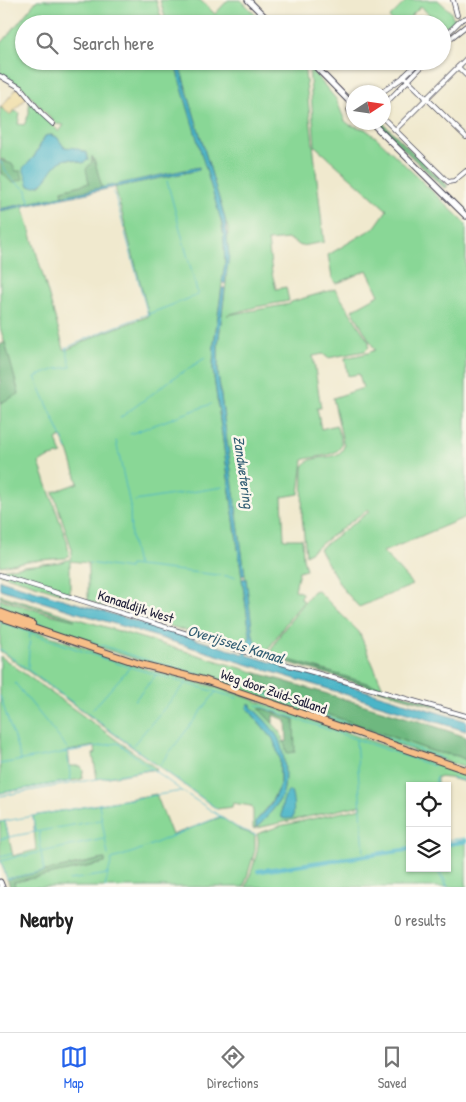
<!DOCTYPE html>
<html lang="en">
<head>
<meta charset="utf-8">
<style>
  :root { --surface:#fff; --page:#f2f2f2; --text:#222; --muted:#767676; --line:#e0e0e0; --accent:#2563eb }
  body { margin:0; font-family:"Patrick Hand",sans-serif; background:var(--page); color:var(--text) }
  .controls { position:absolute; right:15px; bottom:15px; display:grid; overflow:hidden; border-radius:0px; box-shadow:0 1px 4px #0004 }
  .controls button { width:45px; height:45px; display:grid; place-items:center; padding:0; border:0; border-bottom:1px solid var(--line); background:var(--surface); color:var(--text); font:25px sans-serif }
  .compass { position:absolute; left:346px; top:85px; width:45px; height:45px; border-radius:50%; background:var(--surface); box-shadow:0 1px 4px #0004; rotate:78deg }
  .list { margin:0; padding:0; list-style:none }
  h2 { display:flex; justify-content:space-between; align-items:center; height:65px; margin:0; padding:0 20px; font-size:21px }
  h2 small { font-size:16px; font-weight:400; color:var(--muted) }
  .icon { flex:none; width:28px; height:28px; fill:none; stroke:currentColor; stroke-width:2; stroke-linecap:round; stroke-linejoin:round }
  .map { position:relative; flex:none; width:466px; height:887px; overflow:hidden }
  .search { position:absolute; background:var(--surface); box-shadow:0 1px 4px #0004; left:15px; right:15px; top:15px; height:55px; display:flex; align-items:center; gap:12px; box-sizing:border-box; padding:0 18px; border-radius:28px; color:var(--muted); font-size:19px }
  .sheet { height:145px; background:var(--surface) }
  nav { display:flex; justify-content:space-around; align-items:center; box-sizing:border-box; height:70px; border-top:1px solid var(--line); background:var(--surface); font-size:14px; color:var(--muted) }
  nav a { display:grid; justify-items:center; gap:2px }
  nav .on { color:var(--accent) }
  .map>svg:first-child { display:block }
  .green { fill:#89d796; stroke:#567c68; fill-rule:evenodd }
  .forest { fill:#6eb87f; stroke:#486d5d }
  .sand { fill:#eeda9e; stroke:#887e6c }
  .water { fill:#4bb5c8; stroke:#366c82 }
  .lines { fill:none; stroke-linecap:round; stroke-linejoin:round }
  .stream { stroke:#4bb5c8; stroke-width:1 }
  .canal { stroke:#4bb5c8; stroke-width:4 }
  .minor-casing { stroke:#414051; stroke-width:5.5 }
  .tertiary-casing { stroke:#414051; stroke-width:7 }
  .primary-casing { stroke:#414051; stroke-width:8 }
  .minor { stroke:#fff; stroke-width:4 }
  .tertiary { stroke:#fff; stroke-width:5 }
  .primary { stroke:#f7be88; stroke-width:6 }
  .labels { text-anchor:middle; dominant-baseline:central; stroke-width:5; stroke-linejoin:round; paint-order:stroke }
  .street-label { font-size:14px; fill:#22223b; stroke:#fbf7ec }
  .water-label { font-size:15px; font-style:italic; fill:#325d73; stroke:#fbf7ec }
</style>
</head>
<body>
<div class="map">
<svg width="466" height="887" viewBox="0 0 466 887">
  <rect width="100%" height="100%" fill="#fbf7ec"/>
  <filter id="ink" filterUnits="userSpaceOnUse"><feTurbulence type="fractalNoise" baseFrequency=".02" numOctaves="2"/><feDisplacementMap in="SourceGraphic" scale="10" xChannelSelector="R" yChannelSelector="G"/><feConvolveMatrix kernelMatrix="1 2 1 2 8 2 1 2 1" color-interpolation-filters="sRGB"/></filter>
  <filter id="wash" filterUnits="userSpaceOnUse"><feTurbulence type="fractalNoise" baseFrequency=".0096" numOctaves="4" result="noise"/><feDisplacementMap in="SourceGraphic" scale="20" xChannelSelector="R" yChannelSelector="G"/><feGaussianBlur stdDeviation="1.12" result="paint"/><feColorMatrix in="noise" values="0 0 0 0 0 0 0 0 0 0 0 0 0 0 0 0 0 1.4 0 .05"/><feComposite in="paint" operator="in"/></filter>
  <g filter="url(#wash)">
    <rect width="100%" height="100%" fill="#f0e9ce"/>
    <g class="green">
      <path d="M 37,0 L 156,0 L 163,24 L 24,24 L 24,61 L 174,61 L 219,210 L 225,242 L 225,263 L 214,344 L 213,370 L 250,634 L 249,640 L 244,647 L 245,649 L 88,601 L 88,563 L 70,561 L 70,596 L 0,574 L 0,570 L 23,566 L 62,562 L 70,559 L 72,555 L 72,549 L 53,492 L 78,483 L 69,453 L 61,437 L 56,440 L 62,454 L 47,458 L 39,463 L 67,541 L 69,555 L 66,558 L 28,561 L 0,566 L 0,403 L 19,393 L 0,327 L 0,211 L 23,206 L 64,349 L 66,350 L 105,332 L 149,316 L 115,187 L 199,170 L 199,168 L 102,188 L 95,162 L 92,157 L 90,183 L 62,190 L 63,196 L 0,209 L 0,171 L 12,182 L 16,171 L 5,160 L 0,159 L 0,107 L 10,115 L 14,111 L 20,113 L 18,124 L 24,125 L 29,114 L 29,98 L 59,132 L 64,125 L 56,124 L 21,86 L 0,75 L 0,45 ZM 52,135 L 57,137 L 64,147 L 84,151 L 83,163 C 78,162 72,158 67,159 C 56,160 47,177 41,185 L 29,186 C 25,168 25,169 35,155 C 39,149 41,142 45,136 Z"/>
      <polygon points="160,0 200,0 215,14 228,0 241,0 264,24 167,24"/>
      <polygon points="407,0 438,0 451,12 453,18 459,18 451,25 442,26 442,24 437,24 421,6 403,24 396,24 389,18"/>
      <path d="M 178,61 L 302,61 L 304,64 L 324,242 L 301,246 L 289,239 L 268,241 L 272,273 L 276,289 L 286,287 L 289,301 L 256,307 L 227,315 L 290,304 L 291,302 L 335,289 L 369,342 L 369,347 L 365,351 L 328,358 L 323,354 L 313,356 L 321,408 L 317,408 L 321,429 L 336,425 C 338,431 342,438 341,444 C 341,457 312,456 303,460 L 299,494 L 282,497 L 284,539 L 302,539 L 303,558 L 306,569 L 299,571 L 295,590 L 302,593 L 301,599 L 304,601 L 286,623 L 266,653 L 257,650 L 253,636 L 218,374 L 218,345 L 226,283 L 228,229 Z"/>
      <path d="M 309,67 L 336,99 L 345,121 L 350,125 L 365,129 L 377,138 L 466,224 L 466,517 L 383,552 L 413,585 L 359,607 L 343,589 L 319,549 L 370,511 L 368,509 L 306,555 L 302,516 L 303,467 C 311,451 339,464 344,446 L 333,398 L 363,388 L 359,374 L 348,376 L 345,358 L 368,353 L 375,350 L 352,310 L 379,295 L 367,270 L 336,284 L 332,278 L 328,255 L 375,227 L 387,210 L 315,146 Z"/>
      <polygon points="317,590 359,632 383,688 269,654 281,633 313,591"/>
      <polygon points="0,595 257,673 257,689 435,752 458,756 466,760 466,768 65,636 0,610 0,599 49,614 75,620 0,597"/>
      <path d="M 0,619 L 144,668 L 219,688 L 466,774 L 466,782 L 449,778 L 437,777 L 437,786 L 410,786 L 410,868 L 447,868 L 447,844 L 466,841 L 466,887 L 246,887 C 250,874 262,846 257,834 L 280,826 L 361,808 L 361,805 L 253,829 L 253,811 L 251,806 L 233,803 L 232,807 L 217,809 L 0,651 ZM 248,704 L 251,704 L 251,707 C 272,726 283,741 284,770 C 285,779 285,789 281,797 C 276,808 264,817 257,828 L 256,828 L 256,821 L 269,806 L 280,785 L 280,759 L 274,740 L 247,708 ZM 259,709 L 264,709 L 293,719 L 287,752 L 280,731 Z"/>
      <polygon points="0,656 157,769 97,779 93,754 96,753 94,746 68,751 70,766 81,766 83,771 82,779 0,793"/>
      <polygon points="156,794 172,835 221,817 240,830 255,835 255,850 244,887 15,887 14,882 105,863 104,859 7,879 0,859 0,822 5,821 13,856 36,850 33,816"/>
    </g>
    <g class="forest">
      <polygon points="376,123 383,123 448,186 445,189"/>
      <polygon points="92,156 95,162 102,188 63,196 62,190 89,183 86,169 92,162"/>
      <polygon points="0,160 12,164 16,171 21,171 23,179 12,183 0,171"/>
      <polygon points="5,342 19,394 0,403 0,345"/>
      <polygon points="269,654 466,713 466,716 270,657"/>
      <polygon points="257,673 425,723 466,737 466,760 458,756 435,752 256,689"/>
      <polygon points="259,709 264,709 294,719 295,752 287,753 284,741 287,742 286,720 273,715 273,723"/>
      <polygon points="105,859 105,863 14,882 15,887 10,887 7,879"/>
    </g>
    <polygon class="sand" points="18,87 27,97 10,115 1,107"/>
    <g class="water">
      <polygon points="174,61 178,61 225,219 229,255 225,284 222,282 225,263 223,227"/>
      <path d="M 50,135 L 57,137 L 64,147 L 76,148 L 87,153 L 88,160 L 83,163 C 78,162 72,158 67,159 C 50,161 49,190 29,186 L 23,168 L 34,157 L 45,136 Z"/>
      <polygon points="199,167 199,170 0,211 0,209"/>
      <polygon points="222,288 225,288 218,345 218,374 245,575 242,576 213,370 214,344"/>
      <polygon points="246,578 253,636 257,648 256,653 254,652 254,650 249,648 247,655 466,721 466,731 0,589 0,580 244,654 246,648 244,647 249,640 250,634 242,579"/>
      <path d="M 248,704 L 251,704 L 251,707 C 260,715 271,726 277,736 C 285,749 288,784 281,798 C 275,808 264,821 256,828 L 256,821 L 270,806 L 280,785 L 280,759 L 273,739 L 247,708 Z"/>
      <path d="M 289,791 L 291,792 C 294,800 294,810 293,818 L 286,819 L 282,818 C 281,809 282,798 289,791 Z"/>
    </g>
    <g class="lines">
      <g class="stream">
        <polyline points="0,161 11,179 27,190 29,201"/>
        <polyline points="114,192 148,315"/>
        <polyline points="120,418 172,379 205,358"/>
        <polyline points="130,434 211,404"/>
        <polyline points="116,441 130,505 131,537 137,565"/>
        <polyline points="67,449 35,377 56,369 71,367 66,348 104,331 198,295 167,181"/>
        <polyline points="135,501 223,487"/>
        <polyline points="89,563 129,569 130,565 235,577"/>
        <polyline points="0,622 116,663 237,698"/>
        <polyline points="35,622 136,657 239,685"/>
        <polyline points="0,649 217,809"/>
        <polyline points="28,667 30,633"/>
        <polyline points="257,691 444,759"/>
        <polyline points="0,696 21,759"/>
        <polyline points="135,700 156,675"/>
        <polyline points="257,705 434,766"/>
        <polyline points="93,709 130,667"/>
        <polyline points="356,740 364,852"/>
        <polyline points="133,745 185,684"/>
        <polyline points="0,764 67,752 68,749 15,683"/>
        <polyline points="159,766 216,692"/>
        <polyline points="436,777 436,786"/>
        <polyline points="452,778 466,781"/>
        <polyline points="0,793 71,781 67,752 118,743 152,769"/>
        <polyline points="0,796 152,769 182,791"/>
        <polyline points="99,804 182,791 236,827 256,835"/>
        <polyline points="0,822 99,804 108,855"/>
        <polyline points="35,832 100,820"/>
        <polyline points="39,832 41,852 104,839"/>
        <polyline points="9,837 35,832 33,817"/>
        <polyline points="0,839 9,837 5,822"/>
        <polyline points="447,840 466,838"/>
        <polyline points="447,846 466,843"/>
        <polygon points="41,852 44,871 7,879 1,861 23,855 24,856"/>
        <polyline points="0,857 12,854"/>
        <polyline points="436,868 446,887"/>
        <polyline points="439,868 448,887"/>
        <polyline points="258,873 410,851"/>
        <polyline points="108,874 112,859 134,852 221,816"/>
        <polyline points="69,880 108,874 105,887"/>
      </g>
      <g class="canal">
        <polyline points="447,844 466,841"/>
        <polyline points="258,871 410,849"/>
      </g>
    </g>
  </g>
  <g filter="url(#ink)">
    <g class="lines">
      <g class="minor-casing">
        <g id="minor">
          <polyline points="453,0 457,15"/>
          <polyline points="442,39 461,20 466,18"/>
          <polyline points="442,45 466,26"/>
          <polyline points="458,67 466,75"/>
          <polyline points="0,76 21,88 42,114 53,124"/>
          <polyline points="404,76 466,137"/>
          <polyline points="382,92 401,79 420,61"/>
          <polyline points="384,105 427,61"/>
          <polyline points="384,119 448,182 454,181 466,171"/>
          <polyline points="395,130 466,59"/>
          <polyline points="0,575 274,661 466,716"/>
        </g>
      </g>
      <g class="tertiary-casing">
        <g id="tertiary">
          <polyline points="248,0 272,24"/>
          <polyline points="310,61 353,105"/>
          <polyline points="354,105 350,110 354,118"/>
          <polyline points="371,122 466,216"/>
          <polyline points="0,882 2,887"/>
        </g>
      </g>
      <g class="primary-casing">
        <g id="primary">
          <polyline points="0,612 32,624"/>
          <polyline points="0,617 140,664 207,681 466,770"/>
        </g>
      </g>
      <use href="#minor" class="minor"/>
      <use href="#tertiary" class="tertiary"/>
      <use href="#primary" class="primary"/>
    </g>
  </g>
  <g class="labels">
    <g class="street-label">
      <text transform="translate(136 606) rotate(18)">Kanaaldijk West</text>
      <text transform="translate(274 691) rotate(19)">Weg door Zuid-Salland</text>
    </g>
    <g class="water-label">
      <text transform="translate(244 472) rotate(82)">Zandwetering</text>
      <text transform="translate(236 644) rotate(17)">Overijssels Kanaal</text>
    </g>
  </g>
</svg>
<div class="controls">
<button><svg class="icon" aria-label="locate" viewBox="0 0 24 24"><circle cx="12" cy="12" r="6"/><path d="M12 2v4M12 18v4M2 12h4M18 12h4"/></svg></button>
<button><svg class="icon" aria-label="layers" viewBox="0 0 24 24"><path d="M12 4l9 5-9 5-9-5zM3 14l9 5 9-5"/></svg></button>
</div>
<svg class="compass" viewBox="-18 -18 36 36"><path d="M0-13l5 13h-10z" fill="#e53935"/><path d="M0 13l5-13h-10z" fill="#767676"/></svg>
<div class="search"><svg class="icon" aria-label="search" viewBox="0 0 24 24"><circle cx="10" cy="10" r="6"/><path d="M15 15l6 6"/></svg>Search here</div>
</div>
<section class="sheet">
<h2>Nearby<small>0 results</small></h2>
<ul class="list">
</ul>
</section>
<nav>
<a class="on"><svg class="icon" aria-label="map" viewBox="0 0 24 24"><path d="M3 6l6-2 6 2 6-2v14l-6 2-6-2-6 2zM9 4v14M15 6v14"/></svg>Map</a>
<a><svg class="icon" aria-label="directions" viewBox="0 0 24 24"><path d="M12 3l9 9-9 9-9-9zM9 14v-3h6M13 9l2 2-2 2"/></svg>Directions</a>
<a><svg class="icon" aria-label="saved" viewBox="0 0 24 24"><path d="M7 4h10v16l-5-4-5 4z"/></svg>Saved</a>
</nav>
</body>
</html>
